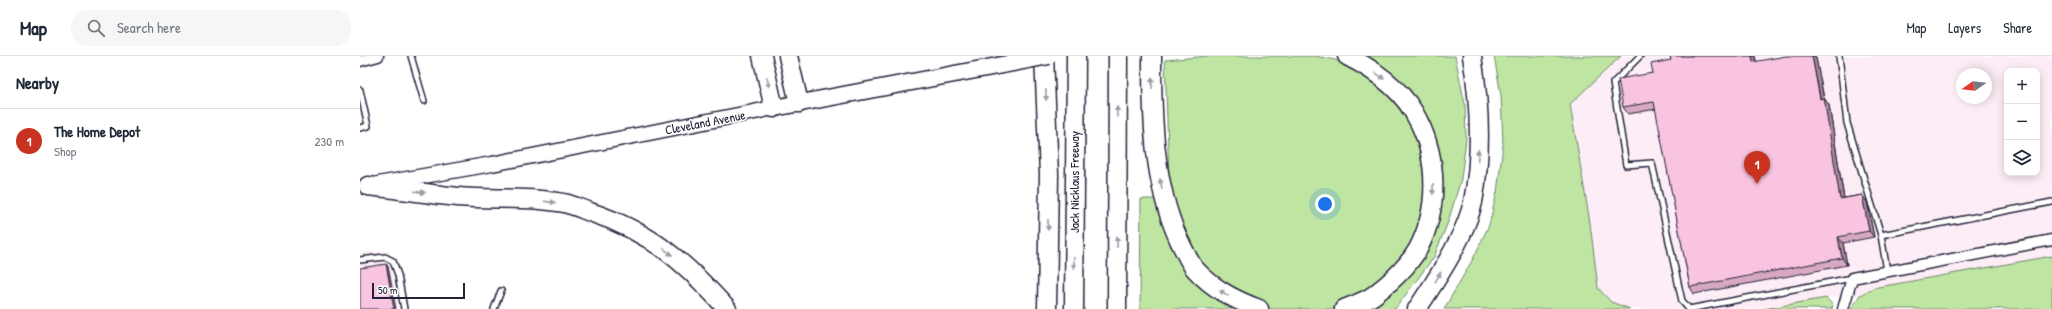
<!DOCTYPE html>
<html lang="en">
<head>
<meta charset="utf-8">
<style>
  :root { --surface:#fff; --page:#f6f6f7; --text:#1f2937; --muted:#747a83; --line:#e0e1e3; --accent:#c8321e }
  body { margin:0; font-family:"Patrick Hand",sans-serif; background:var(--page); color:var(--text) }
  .controls { position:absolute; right:12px; top:12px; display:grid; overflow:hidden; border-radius:8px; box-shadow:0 2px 10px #0003 }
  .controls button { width:36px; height:36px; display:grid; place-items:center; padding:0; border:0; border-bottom:1px solid var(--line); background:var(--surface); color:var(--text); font:20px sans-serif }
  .compass { position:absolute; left:1596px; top:12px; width:36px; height:36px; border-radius:50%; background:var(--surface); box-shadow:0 2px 10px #0003; rotate:256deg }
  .scale { position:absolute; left:12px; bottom:10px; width:93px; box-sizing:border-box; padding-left:4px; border:2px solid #22223b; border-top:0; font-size:11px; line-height:14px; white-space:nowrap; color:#22223b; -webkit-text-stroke:3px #fff; paint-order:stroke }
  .you { position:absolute; left:965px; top:148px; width:14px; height:14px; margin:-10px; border:3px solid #fff; border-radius:50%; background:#1a73e8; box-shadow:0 0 0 6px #1a73e833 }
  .badge { display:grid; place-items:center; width:26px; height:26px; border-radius:50%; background:var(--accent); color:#fff; font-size:13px; font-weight:700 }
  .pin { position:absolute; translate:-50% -33px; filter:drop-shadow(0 1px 2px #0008) }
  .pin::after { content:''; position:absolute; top:21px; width:14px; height:12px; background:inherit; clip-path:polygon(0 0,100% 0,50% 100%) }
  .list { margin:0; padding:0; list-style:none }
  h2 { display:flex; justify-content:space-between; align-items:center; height:52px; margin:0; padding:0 16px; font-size:17px }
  h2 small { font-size:13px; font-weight:400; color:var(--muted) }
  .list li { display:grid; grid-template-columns:26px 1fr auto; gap:12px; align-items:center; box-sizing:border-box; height:64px; padding:0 16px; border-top:1px solid var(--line) }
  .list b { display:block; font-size:15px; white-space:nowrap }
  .list p { margin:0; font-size:13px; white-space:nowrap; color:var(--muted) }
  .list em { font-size:13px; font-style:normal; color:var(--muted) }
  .icon { flex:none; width:22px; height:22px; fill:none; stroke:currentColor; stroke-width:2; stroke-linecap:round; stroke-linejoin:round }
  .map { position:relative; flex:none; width:1692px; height:253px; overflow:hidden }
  header { display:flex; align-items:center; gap:24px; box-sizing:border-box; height:56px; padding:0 20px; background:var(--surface); border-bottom:1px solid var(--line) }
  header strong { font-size:19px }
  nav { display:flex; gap:22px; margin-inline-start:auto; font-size:14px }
  .search { width:280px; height:36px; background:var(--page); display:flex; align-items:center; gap:10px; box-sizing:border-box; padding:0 14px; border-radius:16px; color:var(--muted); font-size:15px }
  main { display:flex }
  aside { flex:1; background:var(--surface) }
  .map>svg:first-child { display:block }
  .built { fill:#fdedf6; fill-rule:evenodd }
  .green { fill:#bee6a2; stroke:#70846e }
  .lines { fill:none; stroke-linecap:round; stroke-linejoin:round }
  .service-casing { stroke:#22223b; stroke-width:8 }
  .minor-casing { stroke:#22223b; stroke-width:13 }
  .secondary-casing { stroke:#22223b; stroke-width:17 }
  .primary-casing { stroke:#22223b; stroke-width:19 }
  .motorway-casing { stroke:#22223b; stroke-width:21 }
  .service { stroke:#fff; stroke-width:5 }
  .minor { stroke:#fff; stroke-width:10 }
  .secondary { stroke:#fff; stroke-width:14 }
  .primary { stroke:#fff; stroke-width:16 }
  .motorway { stroke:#fff; stroke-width:18 }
  .primary-bridge-casing { stroke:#22223b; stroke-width:19; stroke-linecap:butt }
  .primary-bridge { stroke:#fff; stroke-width:16 }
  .wall { fill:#d6a9c1; stroke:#22223b }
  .shaded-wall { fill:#ae899d; stroke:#22223b }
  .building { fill:#f9c4e0; stroke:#22223b }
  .oneway { fill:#9c9ca7 }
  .labels { text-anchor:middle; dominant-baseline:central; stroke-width:3; stroke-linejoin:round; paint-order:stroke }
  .street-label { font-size:13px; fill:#22223b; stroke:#fff }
</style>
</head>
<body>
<header>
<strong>Map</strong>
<div class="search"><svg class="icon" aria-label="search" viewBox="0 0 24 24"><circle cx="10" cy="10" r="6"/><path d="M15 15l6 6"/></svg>Search here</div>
<nav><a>Map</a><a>Layers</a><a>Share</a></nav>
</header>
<main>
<aside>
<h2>Nearby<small></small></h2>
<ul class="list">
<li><span class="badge">1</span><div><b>The Home Depot</b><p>Shop</p></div><em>230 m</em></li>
</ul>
</aside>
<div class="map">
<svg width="1692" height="253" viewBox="0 0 1692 253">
  <rect width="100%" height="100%" fill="#fff"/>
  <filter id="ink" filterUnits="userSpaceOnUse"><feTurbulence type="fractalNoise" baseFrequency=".025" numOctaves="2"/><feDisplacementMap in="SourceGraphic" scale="8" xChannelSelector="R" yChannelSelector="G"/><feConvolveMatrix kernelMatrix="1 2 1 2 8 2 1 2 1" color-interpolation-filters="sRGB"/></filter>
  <g filter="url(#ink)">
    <g class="built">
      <path d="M 1261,0 L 1692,0 L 1692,200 L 1513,232 L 1500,239 L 1466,242 L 1404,253 L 1270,253 L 1251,246 L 1238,232 L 1230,167 L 1210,47 ZM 1647,15 L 1677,15 L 1677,117 L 1647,117 ZM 1602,18 L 1626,18 L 1626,42 L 1602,42 Z"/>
      <polygon points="29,195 38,253 0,253 0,197"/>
    </g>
    <g class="green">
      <polygon points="849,0 955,0 975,4 1002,16 1039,48 1064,93 1067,154 1047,202 983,253 906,253 869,236 836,201 820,171 809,123 805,4"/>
      <path d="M 1000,0 L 1095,0 L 1105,48 L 1106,83 L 1101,123 L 1088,166 L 1074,201 L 1035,253 L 1010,253 C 1026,242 1042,230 1054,215 C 1080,179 1093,120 1073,78 C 1069,71 1060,64 1054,58 C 1036,39 1018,19 1000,0 Z"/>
      <polygon points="1134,0 1261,0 1210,48 1230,167 1238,232 1251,246 1270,253 1084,253 1113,203 1129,169 1137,136 1143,89 1141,39"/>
      <polygon points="781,143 800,143 835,222 851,239 872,253 780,253"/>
      <polygon points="1692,200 1692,253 1491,253 1500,239 1513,232"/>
      <polygon points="1466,242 1473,249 1472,253 1404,253"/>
    </g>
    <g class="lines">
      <g class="service-casing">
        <g id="service">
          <polyline points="51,0 64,45"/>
          <polyline points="1280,0 1253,27 1266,109 1292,107 1322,245 1329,253 1492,222"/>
          <polyline points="1479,0 1487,67 1521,179"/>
          <polyline points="0,34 8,70 0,72"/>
          <polyline points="0,204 25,201 33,205 38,219 44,253"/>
          <polyline points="1527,215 1521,179 1692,146"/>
          <polyline points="134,253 141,235"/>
        </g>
      </g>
      <g class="minor-casing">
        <g id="minor">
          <polyline points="0,5 18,0"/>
          <polyline points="1483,253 1492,222 1692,184"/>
        </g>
      </g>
      <g class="secondary-casing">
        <polyline id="secondary" points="18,128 132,108 414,52"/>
      </g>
      <g class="primary-casing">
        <polyline id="primary" points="414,52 637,10"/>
      </g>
      <g class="motorway-casing">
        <g id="motorway">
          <polyline points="402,0 414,52"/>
          <polyline points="428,0 439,47"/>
          <polyline points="684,0 689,119 687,253"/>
          <path d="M 792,0 C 792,62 793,127 819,184 C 824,194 829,206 835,213 C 853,233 875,244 899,253"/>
          <path d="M 8,130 C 38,133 68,138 98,141 C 133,144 169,140 204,147 C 213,149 222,153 230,156 C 291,176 325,206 367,253"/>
          <polyline points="714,253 716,0"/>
          <polyline points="757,253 758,0"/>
          <path d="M 984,253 C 994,249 1006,245 1014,239 C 1030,227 1048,210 1058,193 C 1079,153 1078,103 1058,64 C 1044,35 1015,14 987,0"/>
          <path d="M 1057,253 C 1077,223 1105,181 1113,146 C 1122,98 1120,48 1112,0"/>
        </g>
      </g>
      <use href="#service" class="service"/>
      <use href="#minor" class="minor"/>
      <use href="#secondary" class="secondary"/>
      <use href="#primary" class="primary"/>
      <use href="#motorway" class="motorway"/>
      <g class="primary-bridge-casing">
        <polyline id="primary-bridge" points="637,10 689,0"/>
      </g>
      <use href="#primary-bridge" class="primary-bridge"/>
    </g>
    <polygon class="wall" points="1310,0 1395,0 1396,6 1455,0 1456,2 1464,42 1469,49 1484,142 1502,139 1507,146 1514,181 1483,187 1487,209 1334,238 1330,231 1296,53 1268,58 1263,51 1293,17 1311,4"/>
    <g class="shaded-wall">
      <polygon points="1392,0 1395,0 1398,13 1393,6"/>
      <polygon points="1452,0 1455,0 1456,2 1464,44 1464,42 1469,49 1485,150 1480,143"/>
      <polygon points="1502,139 1507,146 1514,181 1509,175"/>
      <polygon points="1478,181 1483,187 1487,209 1482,202"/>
      <polygon points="26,208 28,210 36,253 34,253"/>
    </g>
    <g class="building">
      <polygon points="1310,0 1392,0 1393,6 1426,0 1452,0 1460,43 1464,42 1480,143 1502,139 1509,175 1478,181 1482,202 1330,231 1294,46 1263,51 1258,23 1293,17 1291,8 1311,4"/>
      <polygon points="26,208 34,253 0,253 0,212"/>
    </g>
    <defs><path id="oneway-solid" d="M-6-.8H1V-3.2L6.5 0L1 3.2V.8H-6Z"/></defs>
    <g class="oneway">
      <use href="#oneway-solid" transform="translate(1020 20) rotate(35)"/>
      <use href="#oneway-solid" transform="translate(408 26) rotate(77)"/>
      <use href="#oneway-solid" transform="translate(792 27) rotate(-90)"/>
      <use href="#oneway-solid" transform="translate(686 39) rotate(88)"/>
      <use href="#oneway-solid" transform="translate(757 56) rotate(-90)"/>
      <use href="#oneway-solid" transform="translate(1118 99) rotate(-87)"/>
      <use href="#oneway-solid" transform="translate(801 128) rotate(-102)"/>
      <use href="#oneway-solid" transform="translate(1073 133) rotate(91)"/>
      <use href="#oneway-solid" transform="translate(60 136) rotate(7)"/>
      <use href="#oneway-solid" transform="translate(190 146) rotate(6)"/>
      <use href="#oneway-solid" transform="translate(688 169) rotate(90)"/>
      <use href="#oneway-solid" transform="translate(757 186) rotate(-90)"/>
      <use href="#oneway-solid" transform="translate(308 196) rotate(38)"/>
      <use href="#oneway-solid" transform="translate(714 207) rotate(90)"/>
      <use href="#oneway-solid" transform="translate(1078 221) rotate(-60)"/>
      <use href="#oneway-solid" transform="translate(864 237) rotate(-148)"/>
    </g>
  </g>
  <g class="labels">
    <g class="street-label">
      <text transform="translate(345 66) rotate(-11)">Cleveland Avenue</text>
      <text transform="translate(714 126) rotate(-90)">Jack Nicklaus Freeway</text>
    </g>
  </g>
</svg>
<div class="controls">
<button>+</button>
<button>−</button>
<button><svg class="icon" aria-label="layers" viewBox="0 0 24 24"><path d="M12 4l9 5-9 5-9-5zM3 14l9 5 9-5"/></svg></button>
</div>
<svg class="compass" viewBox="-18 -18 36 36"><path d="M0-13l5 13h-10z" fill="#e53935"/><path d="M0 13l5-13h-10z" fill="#747a83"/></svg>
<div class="scale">50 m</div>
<div class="you"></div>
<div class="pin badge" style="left:1397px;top:128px">1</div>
</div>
</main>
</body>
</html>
